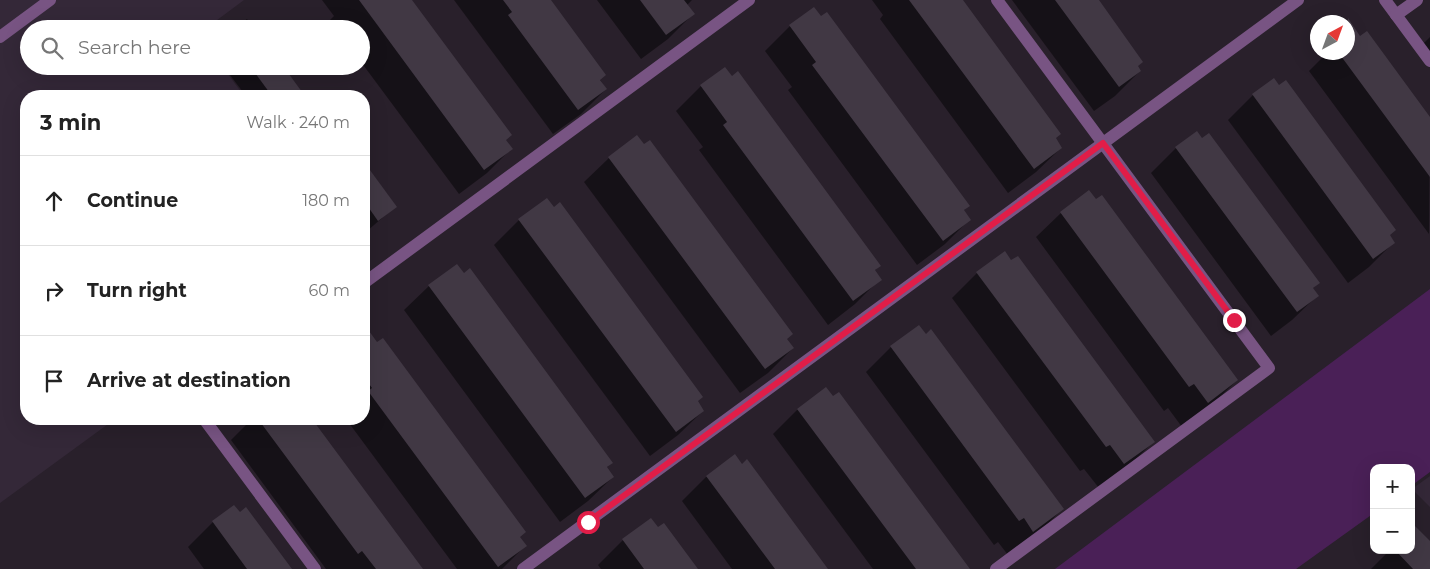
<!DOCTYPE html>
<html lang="en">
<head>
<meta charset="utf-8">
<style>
  :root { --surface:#fff; --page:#f2f2f2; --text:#222; --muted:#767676; --line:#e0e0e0 }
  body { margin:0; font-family:Montserrat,sans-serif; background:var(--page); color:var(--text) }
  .controls { position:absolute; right:15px; bottom:15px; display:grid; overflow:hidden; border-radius:10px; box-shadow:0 5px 20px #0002 }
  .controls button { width:45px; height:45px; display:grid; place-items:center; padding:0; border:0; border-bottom:1px solid var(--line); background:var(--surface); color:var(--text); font:25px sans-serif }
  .compass { position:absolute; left:1310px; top:15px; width:45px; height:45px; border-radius:50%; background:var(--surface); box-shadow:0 5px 20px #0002; rotate:41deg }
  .stop { position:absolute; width:15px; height:15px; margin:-11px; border:4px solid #e11d48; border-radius:50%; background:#fff }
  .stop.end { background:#e11d48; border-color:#fff; box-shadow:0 1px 5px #0008 }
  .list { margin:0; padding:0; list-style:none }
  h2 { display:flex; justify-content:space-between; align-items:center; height:65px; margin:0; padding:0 20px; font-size:21px }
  h2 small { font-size:16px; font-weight:400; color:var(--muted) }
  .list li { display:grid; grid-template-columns:32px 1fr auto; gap:15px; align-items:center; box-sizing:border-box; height:90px; padding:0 20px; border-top:1px solid var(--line) }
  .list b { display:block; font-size:19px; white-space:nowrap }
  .list em { font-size:16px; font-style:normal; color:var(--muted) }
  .icon { flex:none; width:28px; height:28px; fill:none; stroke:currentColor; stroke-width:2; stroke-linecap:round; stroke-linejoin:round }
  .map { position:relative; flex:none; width:1430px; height:569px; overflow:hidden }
  .search { position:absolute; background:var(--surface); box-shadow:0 5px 20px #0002; left:20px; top:20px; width:350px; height:55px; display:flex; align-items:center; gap:12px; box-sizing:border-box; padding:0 18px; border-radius:28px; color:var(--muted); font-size:19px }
  .panel { position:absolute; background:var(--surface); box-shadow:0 5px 20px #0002; left:20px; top:90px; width:350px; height:335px; border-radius:20px }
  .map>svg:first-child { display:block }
  .built { fill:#342838 }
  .green { fill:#4a2057 }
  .shadow { fill:#0007 }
  .building { fill:#413844 }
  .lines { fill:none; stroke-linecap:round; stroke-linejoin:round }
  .lane { stroke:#785483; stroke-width:12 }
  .route { stroke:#e11d48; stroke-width:6 }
</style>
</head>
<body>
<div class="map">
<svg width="1430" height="569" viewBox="0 0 1430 569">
  <rect width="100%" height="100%" fill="#29202b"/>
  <g class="built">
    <polygon points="0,0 244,0 205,29 29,29 29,66 222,66 244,96 26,96 26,419 115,419 0,503"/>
    <polygon points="1430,476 1430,507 1412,489"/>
  </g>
  <polygon class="green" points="1430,289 1430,472 1411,486 1411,468 1374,468 1374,513 1296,569 1055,569"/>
  <g class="shadow">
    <polygon points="322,0 411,0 511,149 487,173 459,194 361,62 361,29 337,29 330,20 334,16"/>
    <polygon points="454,0 549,0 606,89 581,114 553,134"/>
    <polygon points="597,0 692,0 687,5 693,14 668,39 641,59"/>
    <polygon points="872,0 961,0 1061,148 1036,172 1008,193 880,19 883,15"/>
    <polygon points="1012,0 1096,0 1140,71 1115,96 1094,111"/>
    <polygon points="247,19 254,29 233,29"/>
    <polygon points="790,26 968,206 963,211 969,220 945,244 917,265 788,90 792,87 765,51"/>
    <polygon points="1355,31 1430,119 1429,234 1309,71 1328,52 1348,52 1348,36"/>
    <polygon points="1430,37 1430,63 1419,48"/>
    <polygon points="223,66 282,66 304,96 246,96"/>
    <polygon points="1274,80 1394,242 1369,267 1348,283 1228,120 1253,95"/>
    <polygon points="701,86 879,266 874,271 880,279 855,304 828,325 699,150 703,147 676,111"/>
    <polygon points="1176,148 1318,283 1312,289 1317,296 1292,320 1271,336 1151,173"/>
    <polygon points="609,158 793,348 768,373 740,393 584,182"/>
    <polygon points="364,164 395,207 367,231 364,226"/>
    <polygon points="1061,213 1237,380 1212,405 1182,427 1168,408 1164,411 1036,237"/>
    <polygon points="519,220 703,411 678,435 650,456 494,245"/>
    <polygon points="1005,253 1153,442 1129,466 1099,488 1084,469 1080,471 952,298 977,273"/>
    <polygon points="429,286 612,463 606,468 613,477 588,501 560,522 404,310"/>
    <polygon points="370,335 525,546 502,569 457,569 346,419 364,419 364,339"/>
    <polygon points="891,347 1062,509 1038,534 1008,555 998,542 994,545 866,372"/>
    <polygon points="798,409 968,569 873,569 773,434"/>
    <polygon points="252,419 311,419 421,569 326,569 231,440"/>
    <polygon points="734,456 827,569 732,569 682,501 706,477"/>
    <polygon points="239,514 290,569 204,569 188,547 213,522"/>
    <polygon points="623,540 697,569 601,569 598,565"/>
    <polygon points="1430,543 1430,569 1371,569 1390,550 1411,550"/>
  </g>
  <g class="building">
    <polygon points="359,0 412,0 512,135 506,140 513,149 484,170"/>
    <polygon points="503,0 551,0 606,75 600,80 607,89 578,110 508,15 512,12"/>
    <polygon points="640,0 684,0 695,14 666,35"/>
    <polygon points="909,0 963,0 1061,134 1056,138 1062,148 1034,169"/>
    <polygon points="1055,0 1099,0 1143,62 1138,66 1141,71 1119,87"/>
    <polygon points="814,7 821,16 827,12 970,206 964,210 971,220 943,241 812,65 816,62 789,25"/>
    <polygon points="1348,18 1360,36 1367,31 1430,117 1430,177 1338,52 1348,52"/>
    <polygon points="250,66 283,66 305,96 272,96"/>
    <polygon points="725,67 732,76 738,71 881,266 875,270 882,280 853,301 723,125 727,122 700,85"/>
    <polygon points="1274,78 1279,85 1286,80 1396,230 1390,235 1395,243 1373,259 1252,94"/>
    <polygon points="1197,131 1202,138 1209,133 1320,283 1313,288 1319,296 1297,312 1175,147"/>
    <polygon points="637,135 644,144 650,140 793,334 787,339 794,348 765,369 608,157"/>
    <polygon points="364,162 397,207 378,221 364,201"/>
    <polygon points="1089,190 1096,199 1102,195 1238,380 1208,403 1194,384 1189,387 1060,212"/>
    <polygon points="547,198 554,207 560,202 703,397 698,401 704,411 676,432 518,219"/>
    <polygon points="1005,251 1011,260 1018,256 1155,442 1124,464 1110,445 1106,447 976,272"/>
    <polygon points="457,264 464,273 470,268 613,463 607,467 614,477 585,498 428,285"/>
    <polygon points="364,324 377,342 383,338 526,532 520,537 527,546 498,567 368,391 372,388 364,377"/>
    <polygon points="919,325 926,334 931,329 1064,509 1033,532 1024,518 1019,521 890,346"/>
    <polygon points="826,387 833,396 839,392 970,569 916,569 797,409"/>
    <polygon points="258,419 312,419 423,569 376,569 362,551 358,554"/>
    <polygon points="735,454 742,464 747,459 828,569 775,569 706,476"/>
    <polygon points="234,505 240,512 246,507 292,569 247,569 212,521"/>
    <polygon points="651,518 658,527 664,523 698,569 644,569 622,539"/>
    <polygon points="1411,522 1430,541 1430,569 1413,569 1395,550 1411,550"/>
  </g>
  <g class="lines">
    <g class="lane">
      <polyline points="1385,0 1430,61"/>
      <polyline points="1396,15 1417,0"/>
      <polyline points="0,37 50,0"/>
      <polyline points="364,283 749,0"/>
      <polyline points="204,419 315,569"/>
      <polyline points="523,569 1298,0"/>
      <polyline points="996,569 1269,368 997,0"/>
    </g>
  </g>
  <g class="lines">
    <polyline class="route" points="588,522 1103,143 1234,320"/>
  </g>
</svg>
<div class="controls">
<button>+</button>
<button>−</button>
</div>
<svg class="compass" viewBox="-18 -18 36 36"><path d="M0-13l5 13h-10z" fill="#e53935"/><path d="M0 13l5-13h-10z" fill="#767676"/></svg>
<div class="stop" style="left:588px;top:522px"></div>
<div class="stop end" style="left:1234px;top:320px"></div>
<div class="search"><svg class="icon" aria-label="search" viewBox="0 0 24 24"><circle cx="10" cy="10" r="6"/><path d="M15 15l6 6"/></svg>Search here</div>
<section class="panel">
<h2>3 min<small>Walk · 240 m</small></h2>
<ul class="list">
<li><svg class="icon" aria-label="ahead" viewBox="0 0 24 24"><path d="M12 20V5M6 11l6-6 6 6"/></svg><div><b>Continue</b></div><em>180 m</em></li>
<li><svg class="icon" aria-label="right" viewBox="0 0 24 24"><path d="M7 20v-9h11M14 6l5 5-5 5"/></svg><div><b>Turn right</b></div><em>60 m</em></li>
<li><svg class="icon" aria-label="arrive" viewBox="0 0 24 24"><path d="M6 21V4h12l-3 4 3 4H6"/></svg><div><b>Arrive at destination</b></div></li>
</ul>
</section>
</div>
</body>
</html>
